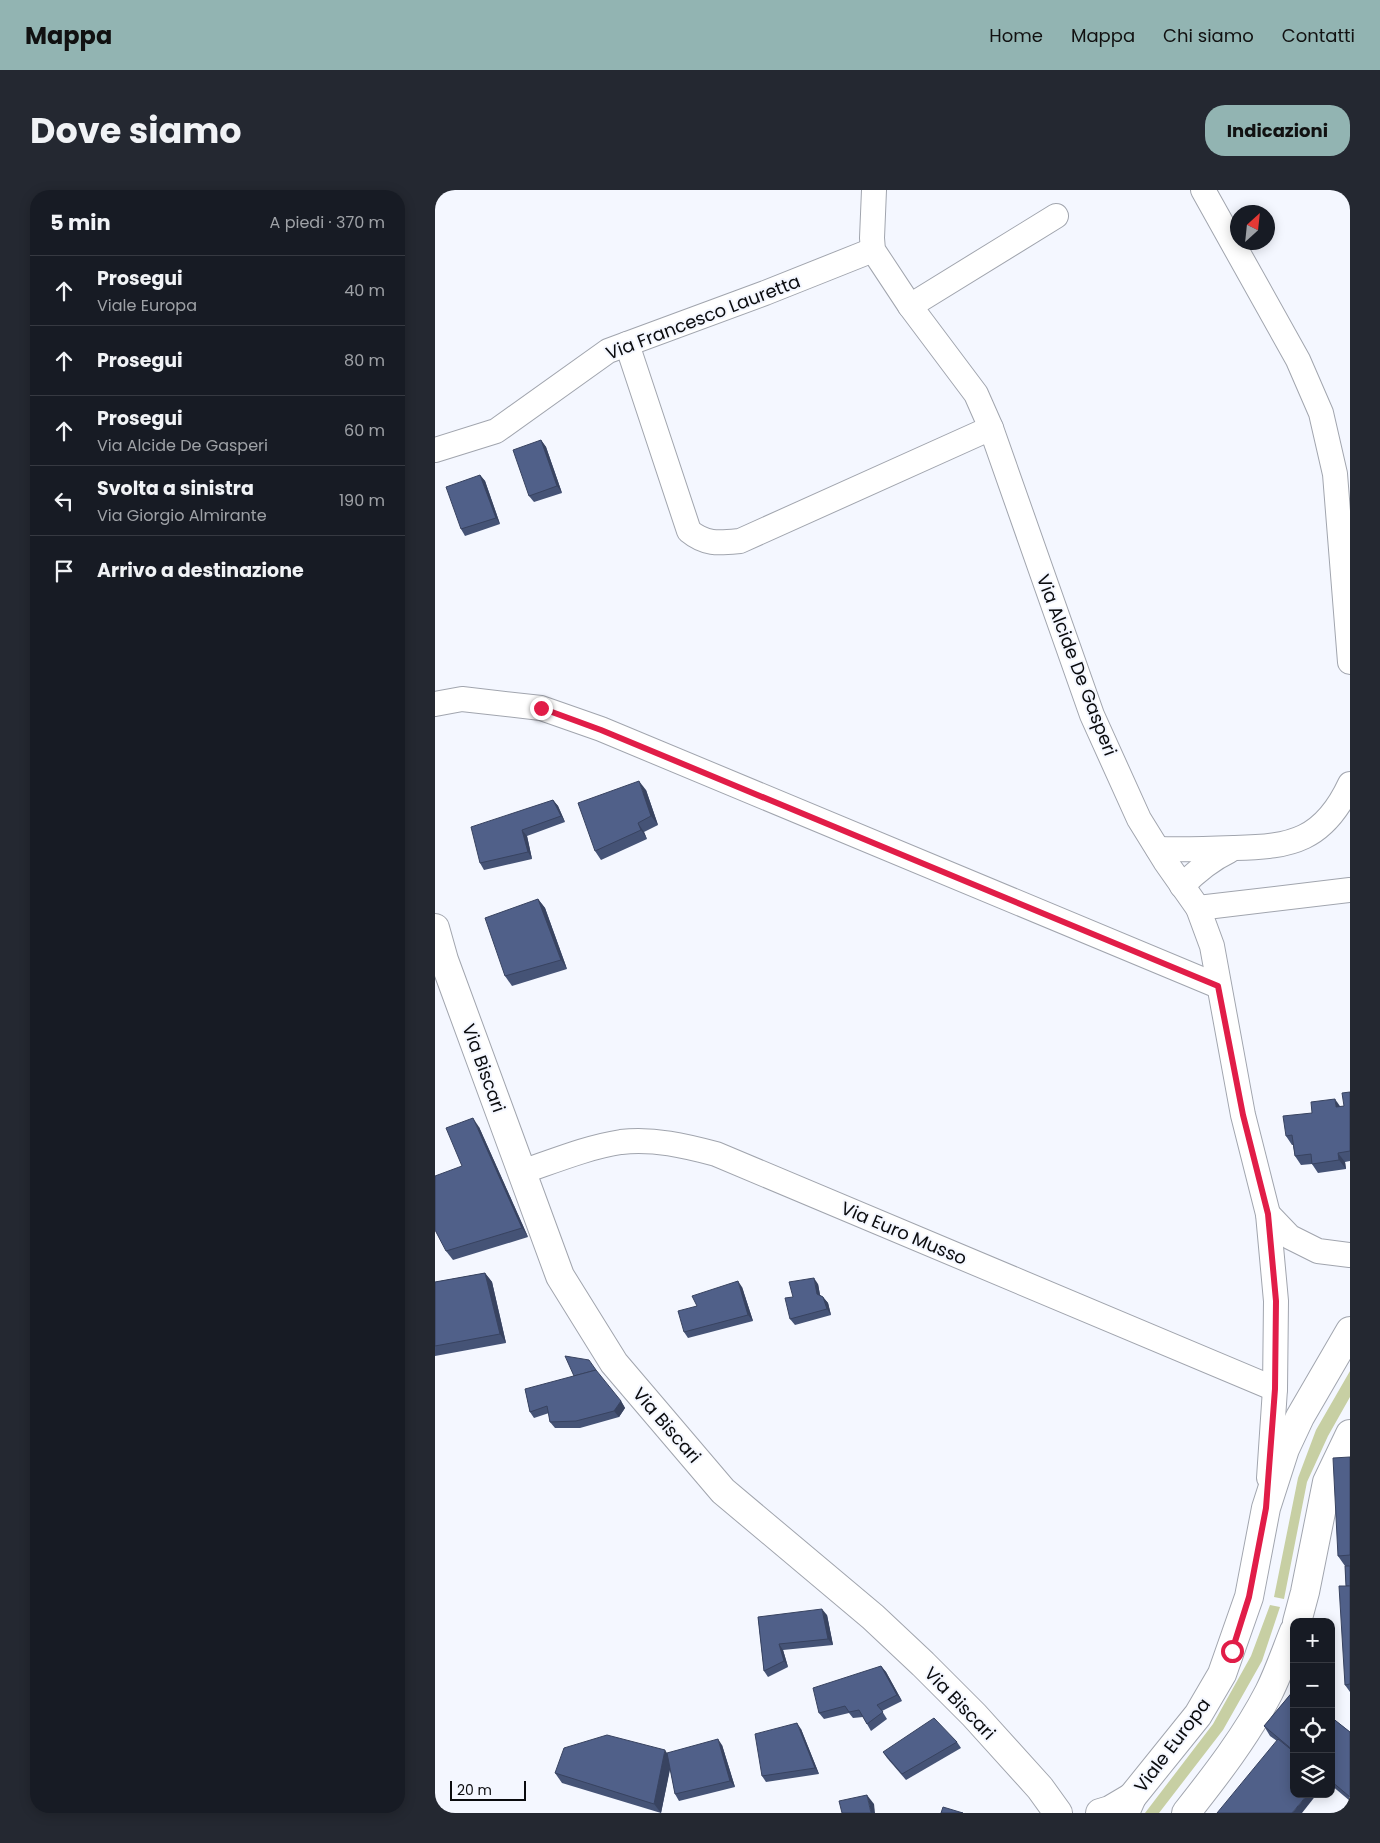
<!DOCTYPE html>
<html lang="it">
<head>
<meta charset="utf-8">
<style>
  :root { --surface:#171b24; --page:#242831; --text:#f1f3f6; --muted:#9ea1a6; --line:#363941; --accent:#92b4b2 }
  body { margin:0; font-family:Poppins,sans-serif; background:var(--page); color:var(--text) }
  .controls { position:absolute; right:15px; bottom:15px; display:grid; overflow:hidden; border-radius:10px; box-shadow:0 2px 12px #0003 }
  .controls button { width:45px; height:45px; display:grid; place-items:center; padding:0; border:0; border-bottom:1px solid var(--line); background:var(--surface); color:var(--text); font:25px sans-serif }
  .compass { position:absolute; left:795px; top:15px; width:45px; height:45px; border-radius:50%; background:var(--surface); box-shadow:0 2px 12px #0003; rotate:27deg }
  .scale { position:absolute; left:15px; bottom:12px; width:76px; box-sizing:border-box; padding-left:5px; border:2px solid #0a0b0e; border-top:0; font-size:14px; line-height:18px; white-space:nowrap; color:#0a0b0e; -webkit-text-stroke:4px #f4f7ff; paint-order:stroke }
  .stop { position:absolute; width:15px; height:15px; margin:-11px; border:4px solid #e11d48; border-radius:50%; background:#fff }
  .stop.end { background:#e11d48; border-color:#fff; box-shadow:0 1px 5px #0008 }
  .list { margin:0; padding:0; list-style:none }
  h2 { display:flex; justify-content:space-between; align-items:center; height:65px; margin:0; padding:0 20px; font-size:21px }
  h2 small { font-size:16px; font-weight:400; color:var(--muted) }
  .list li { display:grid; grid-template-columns:32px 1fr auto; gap:15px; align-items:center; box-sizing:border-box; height:70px; padding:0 20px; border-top:1px solid var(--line) }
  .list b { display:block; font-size:19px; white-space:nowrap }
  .list p { margin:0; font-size:16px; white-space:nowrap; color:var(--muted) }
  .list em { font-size:16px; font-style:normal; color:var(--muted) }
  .icon { flex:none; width:28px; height:28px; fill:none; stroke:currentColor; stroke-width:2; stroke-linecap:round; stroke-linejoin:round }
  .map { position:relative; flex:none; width:915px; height:1623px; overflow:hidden; border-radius:20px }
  header { display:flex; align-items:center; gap:30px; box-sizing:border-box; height:70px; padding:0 25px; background:var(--accent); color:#111 }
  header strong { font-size:24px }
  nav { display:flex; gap:28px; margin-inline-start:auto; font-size:18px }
  .intro { display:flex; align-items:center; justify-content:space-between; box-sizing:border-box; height:120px; padding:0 30px }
  h1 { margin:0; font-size:35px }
  .button { padding:12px 22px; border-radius:20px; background:var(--accent); color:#111; font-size:18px; font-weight:700 }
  main { display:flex; gap:30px; padding:0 30px }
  aside { flex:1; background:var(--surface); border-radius:20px; box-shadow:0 2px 12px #0003 }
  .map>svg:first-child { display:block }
  .green { fill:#c7cfa3 }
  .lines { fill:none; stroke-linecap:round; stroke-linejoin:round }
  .minor-casing { stroke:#a1a5ae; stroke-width:26 }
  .tertiary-casing { stroke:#a1a5ae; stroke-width:30 }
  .minor { stroke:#fff; stroke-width:24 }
  .tertiary { stroke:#fff; stroke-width:28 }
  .wall { fill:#455376 }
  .shaded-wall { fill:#384360 }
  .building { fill:#506089; stroke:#384360 }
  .route { stroke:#e11d48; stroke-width:6 }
  .labels { text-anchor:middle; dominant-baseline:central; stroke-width:4; stroke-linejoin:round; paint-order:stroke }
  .street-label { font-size:18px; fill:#0a0b0e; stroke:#f4f7ff }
</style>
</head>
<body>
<header>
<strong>Mappa</strong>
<nav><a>Home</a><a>Mappa</a><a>Chi siamo</a><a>Contatti</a></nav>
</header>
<div class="intro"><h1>Dove siamo</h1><a class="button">Indicazioni</a></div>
<main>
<aside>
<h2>5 min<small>A piedi · 370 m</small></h2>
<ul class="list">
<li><svg class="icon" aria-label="ahead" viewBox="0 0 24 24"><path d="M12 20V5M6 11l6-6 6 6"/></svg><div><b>Prosegui</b><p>Viale Europa</p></div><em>40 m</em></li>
<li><svg class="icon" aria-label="ahead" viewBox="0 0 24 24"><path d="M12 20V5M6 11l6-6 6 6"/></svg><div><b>Prosegui</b></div><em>80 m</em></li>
<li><svg class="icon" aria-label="ahead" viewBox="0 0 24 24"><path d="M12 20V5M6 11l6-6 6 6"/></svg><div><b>Prosegui</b><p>Via Alcide De Gasperi</p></div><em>60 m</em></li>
<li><svg class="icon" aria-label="left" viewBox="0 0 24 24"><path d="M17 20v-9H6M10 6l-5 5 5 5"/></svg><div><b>Svolta a sinistra</b><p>Via Giorgio Almirante</p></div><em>190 m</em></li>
<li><svg class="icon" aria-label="arrive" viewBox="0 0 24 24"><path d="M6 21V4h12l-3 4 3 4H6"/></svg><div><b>Arrivo a destinazione</b></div></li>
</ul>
</aside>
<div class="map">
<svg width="915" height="1623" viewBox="0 0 915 1623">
  <rect width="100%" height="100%" fill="#f4f7ff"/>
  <g class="green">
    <polygon points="915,1181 915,1207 893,1246 872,1292 849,1409 839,1407 863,1288 881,1240"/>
    <polygon points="835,1415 845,1417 827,1471 788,1540 724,1623 710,1623 778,1534 816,1466"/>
  </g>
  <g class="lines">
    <g class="minor-casing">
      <g id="minor">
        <polyline points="439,0 437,48 438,60 475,116 541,204 556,238 657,525 704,629 730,671 763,718 777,756 808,925 833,1024 841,1111 840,1199 834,1288"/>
        <polyline points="768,0 863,170 886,223 900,284 915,472"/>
        <polyline points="475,116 621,26"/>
        <path d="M 192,154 L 254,341 C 271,355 284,353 305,351 L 556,238"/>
        <polyline points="0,260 61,241 173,161 330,103 438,60"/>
        <polyline points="0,514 27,509 106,518 166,539 783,796"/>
        <path d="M 723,659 C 749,660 774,659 800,658 C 857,657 889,650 915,594"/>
        <path d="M 747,696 C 762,681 775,670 794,661"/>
        <polyline points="763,718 915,700"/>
        <path d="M 87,982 C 119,971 153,957 186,952 C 218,948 251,956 281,964 L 840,1199"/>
        <polyline points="833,1024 855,1047 883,1061 915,1065"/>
      </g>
    </g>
    <g class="tertiary-casing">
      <g id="tertiary">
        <polyline points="0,738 9,770 125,1086 179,1173 288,1301 438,1427 488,1474 539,1525 605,1598 623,1623"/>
        <polyline points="862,1432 870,1402 892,1292 915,1244"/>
        <polyline points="665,1623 675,1620 697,1607"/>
        <polyline points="690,1623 697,1607 763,1525 787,1484 814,1407 831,1318 850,1259 865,1227 915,1141"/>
        <path d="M 751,1623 C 781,1585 812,1545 834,1502 C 844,1482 851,1461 859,1441"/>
      </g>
    </g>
    <use href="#minor" class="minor"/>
    <use href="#tertiary" class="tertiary"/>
  </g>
  <g class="wall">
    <polygon points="106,250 111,257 127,303 99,312 94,306"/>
    <polygon points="45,285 50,291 65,334 30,346 26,339"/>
    <polygon points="211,600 223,635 209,642 212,649 166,670 160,661"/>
    <polygon points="118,610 123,616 130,632 92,646 97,669 49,680 45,673"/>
    <polygon points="103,709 110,718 132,779 77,796 70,786"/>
    <polygon points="915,902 915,971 910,972 911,979 883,983 877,974 866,975 860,966 858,955 857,955 851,946 877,923 909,916"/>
    <polygon points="44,937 93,1047 18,1070 11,1061 27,976"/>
    <polygon points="50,1083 57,1092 71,1153 0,1166 0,1092"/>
    <polygon points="383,1094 385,1105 388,1107 393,1113 396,1125 360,1135 355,1129 358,1107"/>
    <polygon points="307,1097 318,1131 253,1148 249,1142 262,1116"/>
    <polygon points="90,1199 186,1211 190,1218 184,1227 145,1238 120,1238 115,1232 114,1223 99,1228 95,1222"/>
    <polygon points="915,1267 915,1502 910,1495 911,1396 910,1376 903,1366"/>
    <polygon points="392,1425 398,1455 348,1460 353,1477 333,1487 329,1481 323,1427"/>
    <polygon points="446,1476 451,1482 467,1511 447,1521 452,1529 436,1541 428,1527 418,1528 414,1523 389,1529 384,1523"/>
    <polygon points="859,1500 859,1604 842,1551 835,1546 829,1536"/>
    <polygon points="896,1527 915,1542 915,1611 896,1595"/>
    <polygon points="366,1539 384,1584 331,1592 327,1586"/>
    <polygon points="522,1552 526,1558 471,1590 452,1568 448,1562"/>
    <polygon points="287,1555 300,1597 244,1611 240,1604 235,1578 226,1623 127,1593 120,1583 232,1563"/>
  </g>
  <g class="shaded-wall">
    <polygon points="106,250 111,257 127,303 122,296"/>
    <polygon points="45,285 50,291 65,334 61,328"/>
    <polygon points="204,591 211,600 223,635 216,626"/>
    <polygon points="118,610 123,616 130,632 126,626"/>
    <polygon points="203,633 209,642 212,649 206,640"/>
    <polygon points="87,640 92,646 97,669 93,662"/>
    <polygon points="103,709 110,718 132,779 126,770"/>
    <polygon points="900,909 907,919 901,917"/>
    <polygon points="38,928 44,937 93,1047 87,1038"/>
    <polygon points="903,963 910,972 911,979 904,970"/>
    <polygon points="50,1083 57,1092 71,1153 65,1144"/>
    <polygon points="379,1088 383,1094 386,1110 382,1104"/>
    <polygon points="303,1091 307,1097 318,1131 313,1125"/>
    <polygon points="388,1107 393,1113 396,1125 392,1119"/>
    <polygon points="186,1211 190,1218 184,1227 179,1221"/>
    <polygon points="387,1419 392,1425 398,1455 393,1449"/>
    <polygon points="344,1454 348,1460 353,1477 349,1471"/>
    <polygon points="446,1476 451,1482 467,1511 462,1505"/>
    <polygon points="362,1533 366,1539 384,1584 380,1578"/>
    <polygon points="283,1549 287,1555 300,1597 295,1591"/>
    <polygon points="230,1560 237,1570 226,1623 219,1614"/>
    <polygon points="873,1604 882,1604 867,1623 857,1623"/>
    <polygon points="432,1605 439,1614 440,1623 436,1623"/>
  </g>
  <g class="building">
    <polygon points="106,250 122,296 94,306 78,260"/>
    <polygon points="45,285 61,328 26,339 11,297"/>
    <polygon points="204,591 216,626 203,633 206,640 160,661 143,613"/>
    <polygon points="118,610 126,626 87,640 93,662 45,673 36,637"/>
    <polygon points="103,709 126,770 70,786 50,728"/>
    <polygon points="915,902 915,961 903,963 904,970 877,974 876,964 860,966 857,945 851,946 848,926 877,923 876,912 900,909 901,917 909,916 907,903"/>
    <polygon points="38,928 87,1038 11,1061 0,1040 0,986 27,976 11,938"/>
    <polygon points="50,1083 65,1144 0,1156 0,1092"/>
    <polygon points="379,1088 382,1104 388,1107 392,1119 355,1129 350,1108 358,1107 354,1092"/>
    <polygon points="303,1091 313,1125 249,1142 243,1121 262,1116 257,1106"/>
    <polygon points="130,1166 154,1170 161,1180 139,1186"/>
    <polygon points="161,1180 186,1211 179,1221 141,1231 115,1232 112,1216 95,1222 90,1199"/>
    <polygon points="915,1267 915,1365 903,1366 898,1268"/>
    <polygon points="910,1376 915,1376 915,1396 911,1396"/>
    <polygon points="904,1396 915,1396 915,1494 910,1495"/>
    <polygon points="387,1419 393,1449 344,1454 349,1471 329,1481 323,1427"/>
    <polygon points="446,1476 462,1505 442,1515 448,1522 432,1534 424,1520 414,1522 410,1516 384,1523 378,1498"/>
    <polygon points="859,1500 859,1561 829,1536"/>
    <polygon points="896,1527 915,1542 915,1607 896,1591"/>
    <polygon points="499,1528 522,1552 467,1584 448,1562"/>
    <polygon points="362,1533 380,1578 327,1586 320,1544"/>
    <polygon points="172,1545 230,1560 219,1614 120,1583 129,1558"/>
    <polygon points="283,1549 295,1591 240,1604 232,1563"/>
    <polygon points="843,1549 859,1562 859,1604 873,1604 857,1623 782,1623"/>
    <polygon points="432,1605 436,1623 407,1623 404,1611"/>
    <polygon points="508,1617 528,1623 506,1623"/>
  </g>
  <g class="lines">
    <polyline class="route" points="106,518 166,540 783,796 808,925 833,1024 841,1111 840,1199 831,1318 814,1407 797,1461"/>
  </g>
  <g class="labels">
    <g class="street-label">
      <text transform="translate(268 127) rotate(-21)">Via Francesco Lauretta</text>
      <text transform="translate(642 475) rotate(69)">Via Alcide De Gasperi</text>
      <text transform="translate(49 878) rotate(70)">Via Biscari</text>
      <text transform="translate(469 1043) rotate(23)">Via Euro Musso</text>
      <text transform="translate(232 1235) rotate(49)">Via Biscari</text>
      <text transform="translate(525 1513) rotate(46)">Via Biscari</text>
      <text transform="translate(737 1555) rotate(-53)">Viale Europa</text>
    </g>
  </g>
</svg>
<div class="controls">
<button>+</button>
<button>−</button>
<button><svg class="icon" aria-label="locate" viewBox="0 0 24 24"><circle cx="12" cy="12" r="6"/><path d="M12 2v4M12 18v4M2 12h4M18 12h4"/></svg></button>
<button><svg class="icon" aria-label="layers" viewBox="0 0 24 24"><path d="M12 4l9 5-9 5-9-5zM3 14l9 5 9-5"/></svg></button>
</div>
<svg class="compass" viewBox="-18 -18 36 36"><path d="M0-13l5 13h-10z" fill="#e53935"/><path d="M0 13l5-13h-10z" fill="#9ea1a6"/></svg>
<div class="scale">20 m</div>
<div class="stop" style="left:797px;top:1461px"></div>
<div class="stop end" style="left:106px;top:518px"></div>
</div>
</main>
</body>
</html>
